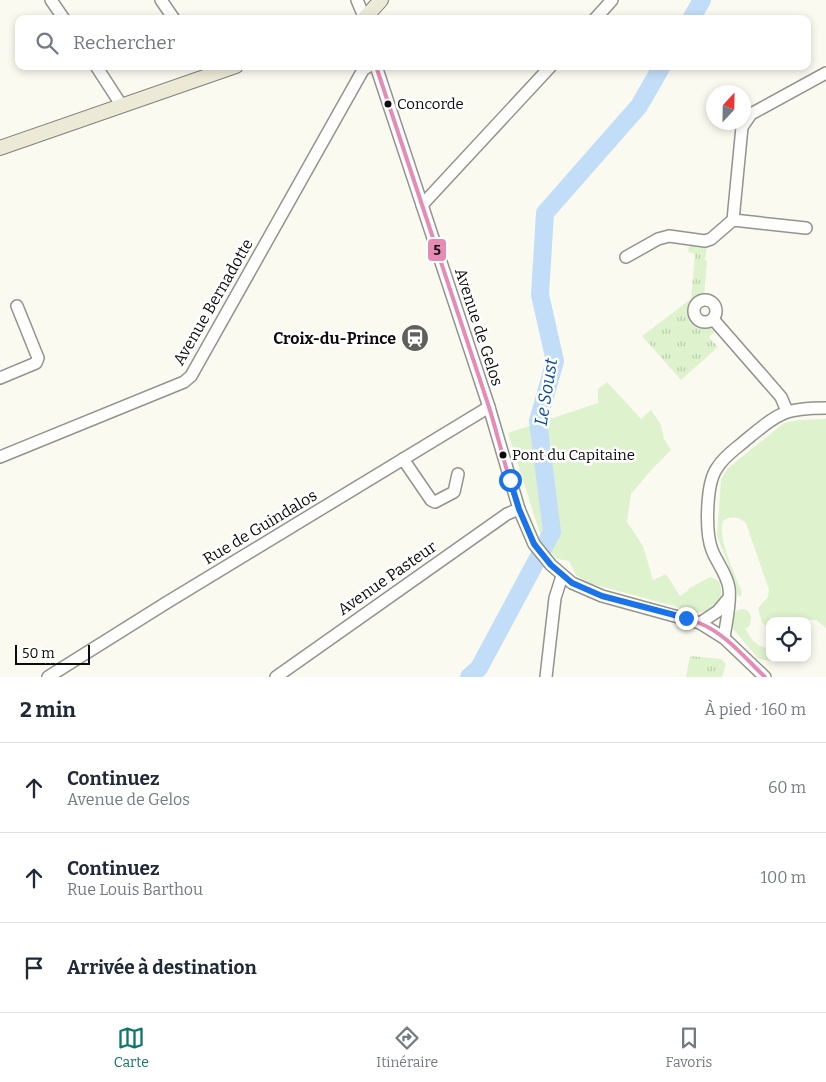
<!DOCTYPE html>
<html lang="fr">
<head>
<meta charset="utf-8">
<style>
  :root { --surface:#fff; --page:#f6f6f7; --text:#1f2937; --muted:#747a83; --line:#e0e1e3; --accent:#0f766e }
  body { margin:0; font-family:Bitter,serif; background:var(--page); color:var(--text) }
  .controls { position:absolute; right:15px; bottom:15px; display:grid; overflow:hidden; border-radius:10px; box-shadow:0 2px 8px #0003 }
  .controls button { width:45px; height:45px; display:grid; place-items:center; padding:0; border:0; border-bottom:1px solid var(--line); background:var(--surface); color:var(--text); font:25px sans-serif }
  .compass { position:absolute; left:706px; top:85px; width:45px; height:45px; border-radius:50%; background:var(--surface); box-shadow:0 2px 8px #0003; rotate:22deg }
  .scale { position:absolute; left:15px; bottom:12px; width:75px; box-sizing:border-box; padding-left:5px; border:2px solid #0c0c0c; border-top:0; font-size:14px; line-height:18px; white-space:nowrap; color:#0c0c0c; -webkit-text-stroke:4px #fff; paint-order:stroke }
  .stop { position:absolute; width:15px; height:15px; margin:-11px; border:4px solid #1a73e8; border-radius:50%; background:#fff }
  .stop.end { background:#1a73e8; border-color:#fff; box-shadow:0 1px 5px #0008 }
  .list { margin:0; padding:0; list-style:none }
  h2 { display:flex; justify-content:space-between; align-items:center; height:65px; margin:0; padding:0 20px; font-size:21px }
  h2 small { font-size:16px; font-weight:400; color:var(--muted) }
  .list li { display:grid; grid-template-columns:32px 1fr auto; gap:15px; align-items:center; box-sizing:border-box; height:90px; padding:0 20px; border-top:1px solid var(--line) }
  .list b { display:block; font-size:19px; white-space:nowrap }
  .list p { margin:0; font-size:16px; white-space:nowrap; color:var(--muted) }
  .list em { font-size:16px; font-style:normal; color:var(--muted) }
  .icon { flex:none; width:28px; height:28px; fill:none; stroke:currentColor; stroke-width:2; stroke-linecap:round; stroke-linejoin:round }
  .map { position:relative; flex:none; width:826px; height:677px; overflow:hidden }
  .search { position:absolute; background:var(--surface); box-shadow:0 2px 8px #0003; left:15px; right:15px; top:15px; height:55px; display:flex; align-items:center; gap:12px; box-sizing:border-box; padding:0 18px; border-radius:10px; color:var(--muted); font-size:19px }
  .sheet { height:335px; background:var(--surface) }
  nav { display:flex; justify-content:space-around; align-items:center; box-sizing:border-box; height:70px; border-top:1px solid var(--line); background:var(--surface); font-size:14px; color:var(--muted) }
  nav a { display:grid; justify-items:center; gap:2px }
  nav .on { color:var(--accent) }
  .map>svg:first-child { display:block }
  .grass { fill:url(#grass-tufts) }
  .park { fill:#def2cd }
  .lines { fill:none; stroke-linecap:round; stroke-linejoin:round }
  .river { stroke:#c2ddf8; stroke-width:18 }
  .minor-casing { stroke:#93938f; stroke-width:14 }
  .major-casing { stroke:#80807c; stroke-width:16 }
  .minor { stroke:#fefefd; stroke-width:11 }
  .major { stroke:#ecead6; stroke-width:14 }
  .bus-1-casing { stroke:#fff; stroke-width:8 }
  .bus-1 { stroke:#e68cb4; stroke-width:4 }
  .route { stroke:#1a73e8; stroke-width:6 }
  .bus-dot { fill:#0c0c0c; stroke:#fff; stroke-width:2 }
  .labels { text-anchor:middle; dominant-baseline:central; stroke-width:5; stroke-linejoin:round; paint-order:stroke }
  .bus-label { font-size:15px; fill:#0c0c0c; stroke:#fff; text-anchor:start }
  .street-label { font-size:16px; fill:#0c0c0c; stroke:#fff }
  .poi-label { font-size:16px; font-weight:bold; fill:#0c0c0c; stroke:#fff; text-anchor:end }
  .water-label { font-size:18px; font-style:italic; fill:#0c4ca7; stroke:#fff }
  .line-badge { stroke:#fff; stroke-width:2 }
  .pale-badge-label { font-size:14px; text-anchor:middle; font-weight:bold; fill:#111 }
</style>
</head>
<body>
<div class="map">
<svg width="826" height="677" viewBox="0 0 826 677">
  <defs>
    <pattern id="grass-tufts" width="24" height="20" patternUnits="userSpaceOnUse" patternTransform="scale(1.25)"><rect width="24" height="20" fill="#def2cd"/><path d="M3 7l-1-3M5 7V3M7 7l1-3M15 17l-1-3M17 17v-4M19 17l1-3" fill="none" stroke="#bdceaf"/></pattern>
  </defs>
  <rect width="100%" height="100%" fill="#fafaf0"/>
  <g class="grass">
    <path d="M 690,242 L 707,245 L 705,260 L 707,261 L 704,296 C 693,301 689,309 692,320 L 701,326 L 712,325 L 716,331 L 709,337 L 718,347 L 681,380 L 642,336 L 691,299 L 695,254 L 688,252 Z"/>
    <polygon points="690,656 721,659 726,664 722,677 686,677"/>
  </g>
  <g class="park">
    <path d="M 607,382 L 641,419 L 651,410 L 661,425 L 664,439 L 671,450 L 653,468 L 631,494 L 627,522 L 643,546 L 653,580 L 666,574 L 680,596 L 689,590 L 688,589 L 710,577 L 719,581 C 724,594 721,612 703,612 C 693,613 680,607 670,605 C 642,597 615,590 588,583 L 576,575 L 569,561 L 557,559 L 543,543 L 508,433 L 598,403 L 598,389 Z"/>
    <path d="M 826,419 L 826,628 L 816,620 L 809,620 L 807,618 L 804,621 L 770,621 L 770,629 L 762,623 L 758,608 L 768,597 L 769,590 L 746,523 C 739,517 732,516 724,520 C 715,533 736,577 742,592 L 741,597 L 737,595 L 735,582 L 717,536 L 721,480 L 728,468 L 784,423 L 798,420 Z"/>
    <path d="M 743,609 L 748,611 L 751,616 L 750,625 L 746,629 C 750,640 758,647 770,649 L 770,658 L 798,658 L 798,662 L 776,662 L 759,659 L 733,629 L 732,617 L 734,613 L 738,610 Z"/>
  </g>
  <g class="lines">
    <g class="river">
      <polyline points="691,19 702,0"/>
      <polyline points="469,677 479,668 552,532 538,421 555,361 540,295 545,213 639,106 662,66"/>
    </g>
    <g class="minor-casing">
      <g id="minor">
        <polyline points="51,0 64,19"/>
        <polyline points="161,0 174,19"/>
        <polyline points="357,0 365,19"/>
        <polyline points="595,19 612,0"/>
        <polyline points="96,66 122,106"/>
        <polyline points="376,66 489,407 519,509 534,544 551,565 572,583 602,596 700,623 724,638 765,677"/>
        <polyline points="422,205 551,66"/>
        <polyline points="733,220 742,127 751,114 826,73"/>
        <polyline points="626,257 658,239 669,236 705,241 711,239 733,220 806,228"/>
        <circle cx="705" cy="311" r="11"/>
        <polyline points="713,319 781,397 787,411"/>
        <polyline points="0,378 36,363 38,358 17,306"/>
        <polyline points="0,457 184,382 191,376 363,70 369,66"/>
        <polyline points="403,459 431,500 435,502 454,492 458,474"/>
        <polyline points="700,623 718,611 728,599"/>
        <path d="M 724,638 C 726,622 731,604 729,588 C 727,574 717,563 712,550 C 705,532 706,483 717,468 C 724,456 737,448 747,439 C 779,413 784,408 826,408"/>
        <polyline points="48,677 166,603 489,407"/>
        <polyline points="276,677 507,514 519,509"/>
        <polyline points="546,677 555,598 562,576"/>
      </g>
    </g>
    <g class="major-casing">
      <g id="major">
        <polyline points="364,19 381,0"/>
        <polyline points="0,148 236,66"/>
      </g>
    </g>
    <use href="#minor" class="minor"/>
    <use href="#major" class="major"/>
    <g class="bus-1-casing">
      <path id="bus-1" d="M 376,66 C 413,179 451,291 488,404 C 504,452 516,530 552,566 C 592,605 650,603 699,623 C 725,633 745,658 765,677"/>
    </g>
    <use href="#bus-1" class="bus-1"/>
  </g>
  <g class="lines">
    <polyline class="route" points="510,480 519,509 534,544 551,565 572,583 602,596 686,618"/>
  </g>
  <defs>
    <g id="station-disc" transform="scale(1.4375)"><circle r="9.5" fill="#5f5f5c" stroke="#fff"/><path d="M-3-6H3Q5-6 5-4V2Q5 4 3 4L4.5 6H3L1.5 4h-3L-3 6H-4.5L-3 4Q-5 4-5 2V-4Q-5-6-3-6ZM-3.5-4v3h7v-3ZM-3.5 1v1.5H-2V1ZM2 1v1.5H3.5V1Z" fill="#fff"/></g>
  </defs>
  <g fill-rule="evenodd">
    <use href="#station-disc" x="415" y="338"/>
  </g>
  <g class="bus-dot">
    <circle cx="388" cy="104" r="4.5"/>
    <circle cx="503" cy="455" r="4.5"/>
  </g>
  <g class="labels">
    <g class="bus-label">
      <text x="397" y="104">Concorde</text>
      <text x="512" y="455">Pont du Capitaine</text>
    </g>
    <g class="street-label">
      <text transform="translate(213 302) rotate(-60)">Avenue Bernadotte</text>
      <text transform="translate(479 327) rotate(72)">Avenue de Gelos</text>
      <text transform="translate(260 527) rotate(-31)">Rue de Guindalos</text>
      <text transform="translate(387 578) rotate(-35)">Avenue Pasteur</text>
    </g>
    <g class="poi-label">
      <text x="396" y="338">Croix-du-Prince</text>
    </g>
    <g class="water-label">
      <text transform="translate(546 392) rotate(-81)">Le Soust</text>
    </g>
  </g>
  <rect class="line-badge" x="427" y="238" width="20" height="24" rx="5" fill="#e68cb4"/>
  <g class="pale-badge-label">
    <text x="437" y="255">5</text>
  </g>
</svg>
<div class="controls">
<button><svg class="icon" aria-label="locate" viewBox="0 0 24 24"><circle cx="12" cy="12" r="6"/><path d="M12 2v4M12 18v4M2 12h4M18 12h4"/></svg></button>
</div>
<svg class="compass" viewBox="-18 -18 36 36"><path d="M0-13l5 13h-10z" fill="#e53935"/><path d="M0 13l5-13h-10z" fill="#747a83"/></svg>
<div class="scale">50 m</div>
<div class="stop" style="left:510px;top:480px"></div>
<div class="stop end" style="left:686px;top:618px"></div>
<div class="search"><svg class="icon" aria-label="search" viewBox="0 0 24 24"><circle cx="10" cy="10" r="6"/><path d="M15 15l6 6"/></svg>Rechercher</div>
</div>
<section class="sheet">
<h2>2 min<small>À pied · 160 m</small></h2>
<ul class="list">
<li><svg class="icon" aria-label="ahead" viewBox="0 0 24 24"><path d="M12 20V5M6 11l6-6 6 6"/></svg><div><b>Continuez</b><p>Avenue de Gelos</p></div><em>60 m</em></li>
<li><svg class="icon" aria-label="ahead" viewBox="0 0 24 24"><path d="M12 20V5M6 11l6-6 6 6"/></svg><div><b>Continuez</b><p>Rue Louis Barthou</p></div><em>100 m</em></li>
<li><svg class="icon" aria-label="arrive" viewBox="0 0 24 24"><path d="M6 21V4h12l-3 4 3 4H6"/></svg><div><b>Arrivée à destination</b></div></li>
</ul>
</section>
<nav>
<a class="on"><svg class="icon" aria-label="map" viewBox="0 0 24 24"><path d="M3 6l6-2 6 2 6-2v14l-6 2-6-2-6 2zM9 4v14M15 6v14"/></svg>Carte</a>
<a><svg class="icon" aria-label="directions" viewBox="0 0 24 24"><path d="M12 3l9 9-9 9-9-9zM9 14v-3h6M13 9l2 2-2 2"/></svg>Itinéraire</a>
<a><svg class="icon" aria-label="saved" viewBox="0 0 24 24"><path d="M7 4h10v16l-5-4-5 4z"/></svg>Favoris</a>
</nav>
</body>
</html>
